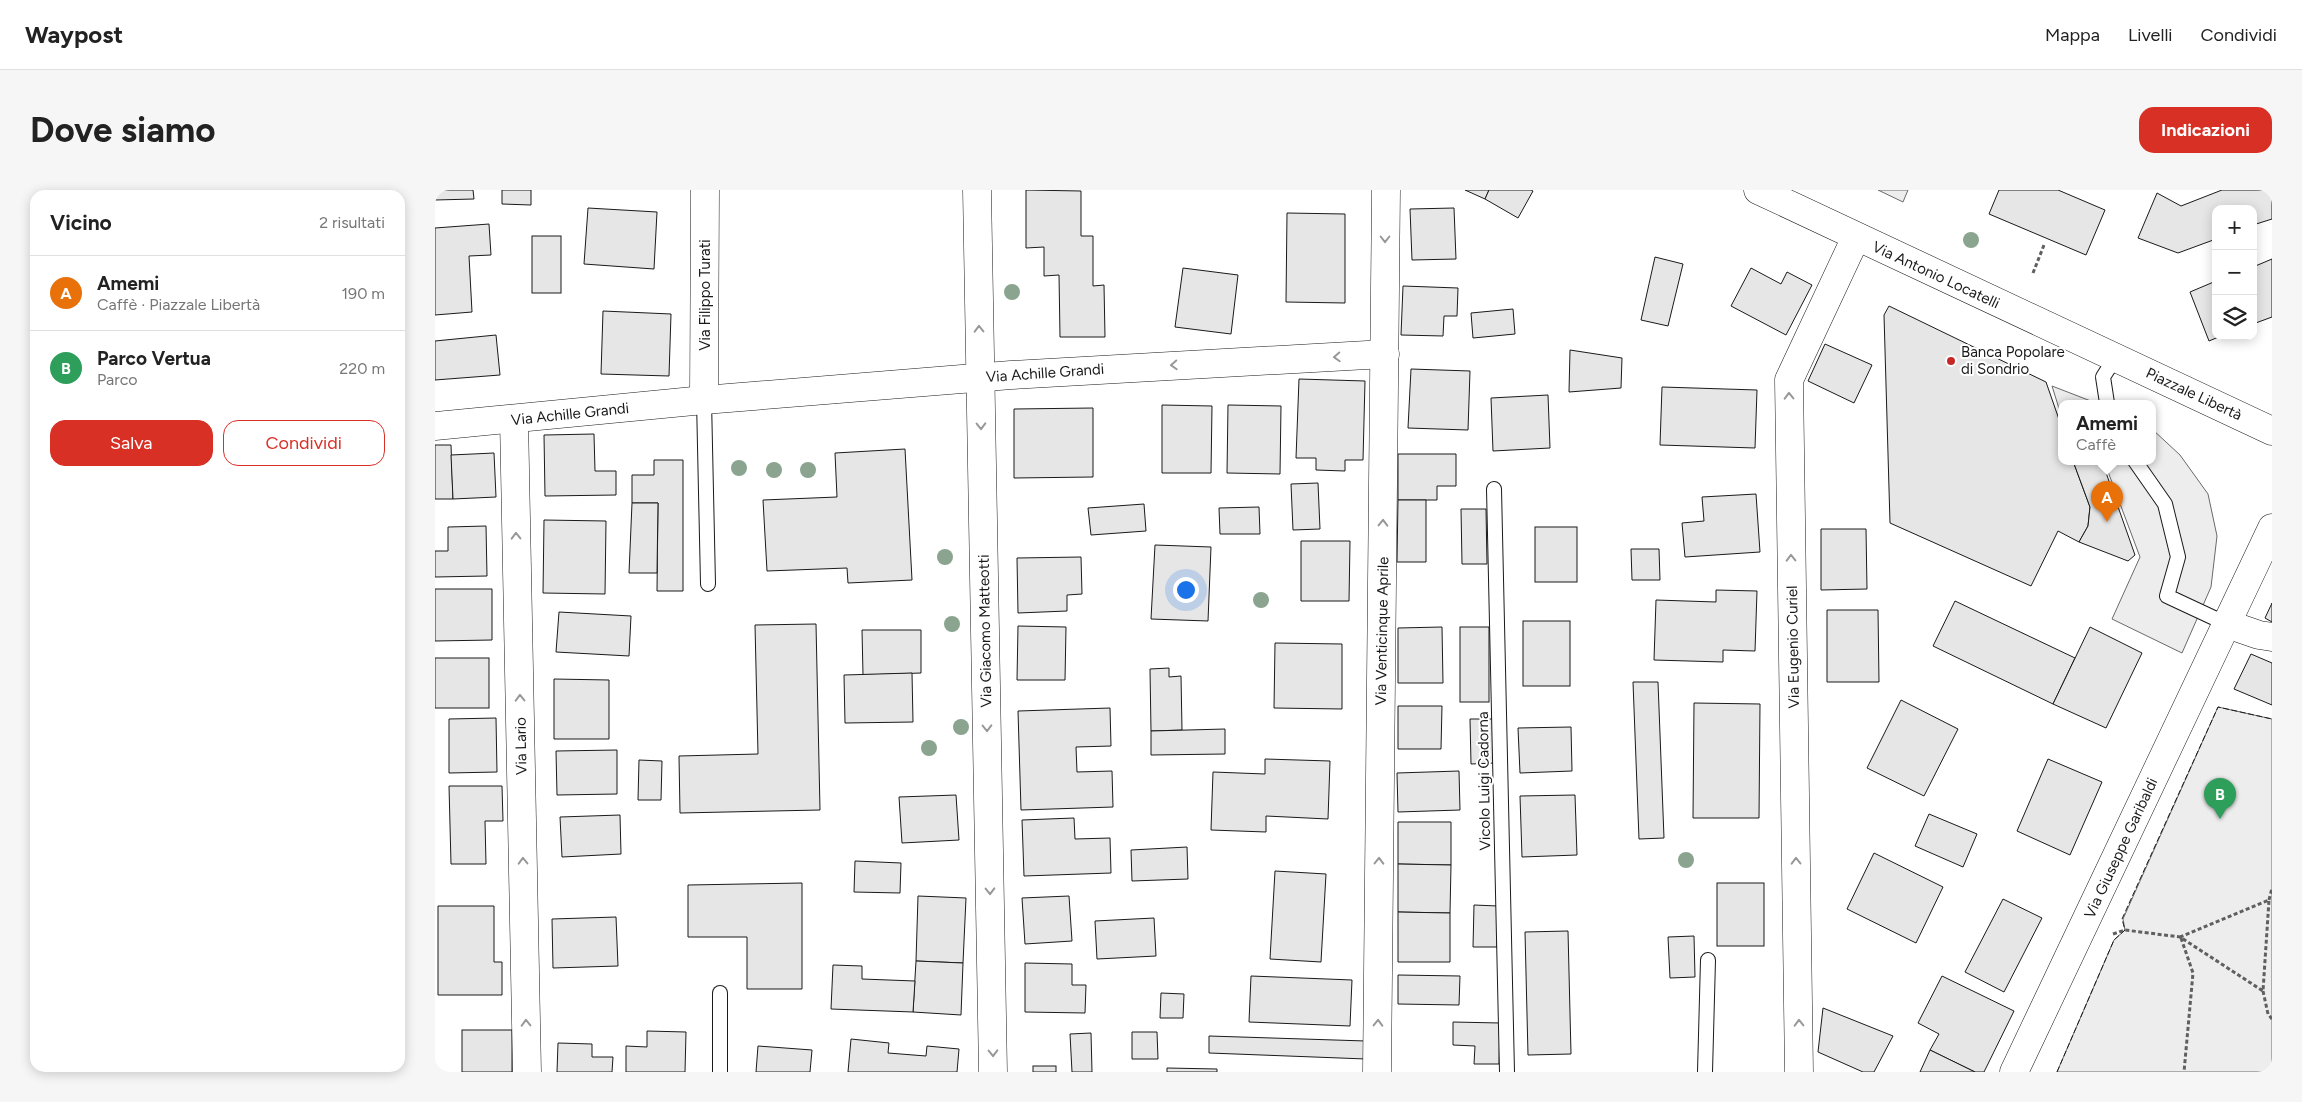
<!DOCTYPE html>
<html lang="it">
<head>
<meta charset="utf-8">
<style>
  :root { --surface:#fff; --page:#f6f6f6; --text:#222; --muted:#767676; --line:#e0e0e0; --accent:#d93025 }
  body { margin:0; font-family:Figtree,sans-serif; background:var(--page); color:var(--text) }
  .controls { position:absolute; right:15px; top:15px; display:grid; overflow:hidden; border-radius:10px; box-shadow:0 2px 12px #0003 }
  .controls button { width:45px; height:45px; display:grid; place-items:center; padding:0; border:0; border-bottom:1px solid var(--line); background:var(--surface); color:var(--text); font:25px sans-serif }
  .you { position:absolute; left:750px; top:399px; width:18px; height:18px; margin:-12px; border:4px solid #fff; border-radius:50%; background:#1a73e8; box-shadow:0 0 0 8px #1a73e833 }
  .badge { display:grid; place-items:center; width:32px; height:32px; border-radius:50%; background:var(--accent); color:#fff; font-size:16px; font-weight:700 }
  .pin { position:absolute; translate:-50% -41px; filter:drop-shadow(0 1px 2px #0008) }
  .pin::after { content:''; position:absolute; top:26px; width:18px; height:15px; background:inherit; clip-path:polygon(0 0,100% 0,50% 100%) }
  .popup { position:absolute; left:1623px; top:210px; width:98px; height:65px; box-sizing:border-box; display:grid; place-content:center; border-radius:10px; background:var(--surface); filter:drop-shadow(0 1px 4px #0005); font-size:16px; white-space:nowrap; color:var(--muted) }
  .popup b { font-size:19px; color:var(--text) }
  .popup::after { content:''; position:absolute; left:50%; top:100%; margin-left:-10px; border:10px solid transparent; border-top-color:var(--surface) }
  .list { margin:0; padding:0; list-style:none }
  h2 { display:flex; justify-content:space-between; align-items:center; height:65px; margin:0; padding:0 20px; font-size:21px }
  h2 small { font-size:16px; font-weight:400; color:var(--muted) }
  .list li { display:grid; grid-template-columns:32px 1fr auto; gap:15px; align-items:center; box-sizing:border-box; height:75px; padding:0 20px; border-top:1px solid var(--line) }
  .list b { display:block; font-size:19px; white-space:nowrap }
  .list p { margin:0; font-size:16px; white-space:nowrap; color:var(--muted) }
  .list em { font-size:16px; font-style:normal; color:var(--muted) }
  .actions { display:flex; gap:10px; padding:15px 20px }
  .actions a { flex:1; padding:11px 0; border:1px solid var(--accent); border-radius:15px; text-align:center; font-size:18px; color:var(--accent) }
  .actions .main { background:var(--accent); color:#fff }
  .icon { flex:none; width:28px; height:28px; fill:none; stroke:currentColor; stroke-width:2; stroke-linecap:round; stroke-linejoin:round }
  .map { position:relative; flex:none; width:1837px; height:882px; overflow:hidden; border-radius:15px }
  header { display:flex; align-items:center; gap:30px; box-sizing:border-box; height:70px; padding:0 25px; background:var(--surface); border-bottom:1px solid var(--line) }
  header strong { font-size:24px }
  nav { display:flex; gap:28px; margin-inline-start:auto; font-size:18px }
  .intro { display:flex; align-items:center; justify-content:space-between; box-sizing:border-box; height:120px; padding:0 30px }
  h1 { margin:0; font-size:35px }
  .button { padding:12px 22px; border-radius:15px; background:var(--accent); color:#fff; font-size:18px; font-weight:700 }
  main { display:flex; gap:30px; padding:0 30px }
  aside { flex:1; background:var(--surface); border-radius:15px; box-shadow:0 2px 12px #0003 }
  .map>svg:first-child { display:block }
  .built { fill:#ededed; stroke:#6a6a6a }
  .building { fill:#e6e6e6; stroke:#1a1a1a }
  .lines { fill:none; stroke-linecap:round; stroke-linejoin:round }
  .lane-casing { stroke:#1a1a1a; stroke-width:16 }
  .street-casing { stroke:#1a1a1a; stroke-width:29 }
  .secondary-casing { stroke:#1a1a1a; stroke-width:29 }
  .primary-casing { stroke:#1a1a1a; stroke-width:29 }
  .path { stroke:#5f5f5f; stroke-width:3; stroke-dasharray:4 2.5; stroke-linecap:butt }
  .lane { stroke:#fff; stroke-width:14 }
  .street { stroke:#fff; stroke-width:28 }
  .secondary { stroke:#fff; stroke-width:28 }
  .primary { stroke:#fff; stroke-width:28 }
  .fence { stroke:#1a1a1a; stroke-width:1; stroke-dasharray:6 2.5; stroke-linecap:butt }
  .tree { fill:#8aa48f }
  .oneway { stroke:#989898 }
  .poi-dot { fill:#c62828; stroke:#fff; stroke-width:2 }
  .labels { text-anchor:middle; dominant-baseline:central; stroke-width:4; stroke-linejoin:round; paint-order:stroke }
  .street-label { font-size:15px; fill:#1a1a1a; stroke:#fff }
  .poi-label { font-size:15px; fill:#1a1a1a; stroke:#fff; text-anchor:start }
</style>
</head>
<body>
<header>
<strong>Waypost</strong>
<nav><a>Mappa</a><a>Livelli</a><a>Condividi</a></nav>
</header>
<div class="intro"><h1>Dove siamo</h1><a class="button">Indicazioni</a></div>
<main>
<aside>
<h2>Vicino<small>2 risultati</small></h2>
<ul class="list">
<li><span class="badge" style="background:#e8710a">A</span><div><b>Amemi</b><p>Caffè · Piazzale Libertà</p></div><em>190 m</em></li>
<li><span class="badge" style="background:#2e9e5b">B</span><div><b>Parco Vertua</b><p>Parco</p></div><em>220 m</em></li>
</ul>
<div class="actions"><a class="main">Salva</a><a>Condividi</a></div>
</aside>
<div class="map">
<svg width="1837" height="882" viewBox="0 0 1837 882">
  <rect width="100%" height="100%" fill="#fff"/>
  <g class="built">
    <polygon points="1443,0 1473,0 1468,12"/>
    <polygon points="1617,196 1661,213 1627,213 1627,228"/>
    <polygon points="1717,239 1745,265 1773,304 1782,346 1776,397 1747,463 1677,429 1705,367 1669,271 1717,271"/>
    <polygon points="1783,517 1837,529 1837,882 1622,882 1679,750 1690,740 1688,729"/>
  </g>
  <g class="building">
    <polygon points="0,0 38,0 39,9 0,10"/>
    <polygon points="67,0 96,0 96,15 67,14"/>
    <polygon points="591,0 646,1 646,46 658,46 658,96 669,95 670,147 625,147 624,85 609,86 609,57 591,58"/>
    <polygon points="1030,0 1054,0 1050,9"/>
    <polygon points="1054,0 1096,0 1098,1 1083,28 1050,9"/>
    <polygon points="1564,0 1623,0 1670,20 1651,65 1554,24"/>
    <polygon points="1787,0 1837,0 1837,29 1818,35 1818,19 1781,19 1781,49 1743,63 1703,48 1722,3 1746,16"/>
    <polygon points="153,18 222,22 219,79 149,74"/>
    <polygon points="1019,18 1021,69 977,70 975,19"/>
    <polygon points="852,23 910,24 910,113 851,112"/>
    <polygon points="54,34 56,65 34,66 37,122 0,125 0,38"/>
    <rect x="97" y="46" width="29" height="57"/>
    <polygon points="1220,67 1248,74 1233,136 1206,130"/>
    <polygon points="1837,69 1837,127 1818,134 1818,77"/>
    <polygon points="748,78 803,85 796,144 740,137"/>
    <polygon points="1316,78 1346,94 1352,82 1377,95 1351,145 1296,116"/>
    <polygon points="1781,91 1781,146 1786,146 1774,151 1755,102"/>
    <polygon points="968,96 1023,98 1022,126 1009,126 1008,146 966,145"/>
    <polygon points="1454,116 1611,192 1627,238 1627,271 1638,271 1655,317 1653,336 1644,352 1623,341 1596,396 1455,333 1449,125"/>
    <polygon points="1078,119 1080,144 1038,148 1036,123"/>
    <polygon points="168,121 236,124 234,186 166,184"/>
    <polygon points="61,145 65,185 0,190 0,151"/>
    <polygon points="1390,154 1437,175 1419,213 1373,191"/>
    <polygon points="1135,160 1187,168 1186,198 1134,202"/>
    <polygon points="976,179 1035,181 1033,240 973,238"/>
    <polygon points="864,189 930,191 928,270 910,270 910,281 881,280 881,268 861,268"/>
    <polygon points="1227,197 1322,200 1320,258 1225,255"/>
    <polygon points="1113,205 1115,258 1058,261 1056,208"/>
    <polygon points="727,215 777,216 776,283 727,283"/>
    <polygon points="793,215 846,216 845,284 792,283"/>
    <polygon points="658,218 658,287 579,288 579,219"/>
    <polygon points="159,244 160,281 181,281 181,305 110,306 109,245"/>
    <polygon points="0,255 16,255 18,309 0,309"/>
    <polygon points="470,259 477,390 413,393 412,378 332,381 328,310 402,307 400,263"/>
    <polygon points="59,263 61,307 18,309 16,265"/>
    <polygon points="963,264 1021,264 1021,296 1002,296 1002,310 963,310"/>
    <polygon points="219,270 248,270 248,401 222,401 223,313 197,313 197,285 219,285"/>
    <polygon points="1638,271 1651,271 1669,277 1700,365 1693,371 1644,352 1653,336 1655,317"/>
    <polygon points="883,293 885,339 858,340 856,294"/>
    <polygon points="1321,304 1325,362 1250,367 1247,333 1269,331 1267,307"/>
    <polygon points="963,310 991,310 991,372 962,372"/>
    <polygon points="197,313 223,313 222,383 194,383"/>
    <polygon points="709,314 711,341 656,345 653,318"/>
    <polygon points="824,317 825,344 785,344 784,318"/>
    <polygon points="1026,319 1051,319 1052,374 1027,374"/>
    <polygon points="109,330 171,331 170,404 108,403"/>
    <polygon points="51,336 52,386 0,387 0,361 13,361 13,337"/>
    <rect x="1100" y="337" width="42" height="55"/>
    <polygon points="1386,339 1431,339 1432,399 1386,400"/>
    <polygon points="866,351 915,351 914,411 866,411"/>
    <polygon points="720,355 776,357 773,431 716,429"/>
    <polygon points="1196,359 1224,359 1225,390 1197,390"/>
    <polygon points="646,367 647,404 632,405 632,421 583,423 582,368"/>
    <polygon points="0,399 57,399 57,450 0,451"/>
    <polygon points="1281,400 1322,401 1320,461 1288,460 1288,472 1219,470 1221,410 1281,412"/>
    <polygon points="1520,411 1640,468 1618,514 1498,456"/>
    <polygon points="1837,413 1837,432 1830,428"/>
    <polygon points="1392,420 1443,420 1444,492 1392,492"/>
    <polygon points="124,422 196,426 194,466 121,462"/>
    <rect x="1088" y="431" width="47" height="65"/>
    <polygon points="381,434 385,620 245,623 244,566 323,564 320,435"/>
    <polygon points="583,436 631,437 630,490 582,490"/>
    <polygon points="1007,437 1008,493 963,493 963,438"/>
    <rect x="1025" y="437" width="29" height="75"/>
    <polygon points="1655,437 1707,463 1671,538 1618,514"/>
    <polygon points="427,440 486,440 486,483 428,485"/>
    <polygon points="840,453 907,454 907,519 839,518"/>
    <polygon points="1816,464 1837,473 1837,515 1799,499"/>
    <rect x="0" y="468" width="54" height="50"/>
    <polygon points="734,478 734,487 746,486 747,540 716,541 715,479"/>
    <polygon points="477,483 478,532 410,533 409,485"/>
    <polygon points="119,489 174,490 174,549 119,549"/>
    <polygon points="1198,492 1223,492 1229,648 1204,649"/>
    <polygon points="1466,510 1523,539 1489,606 1432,578"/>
    <polygon points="1259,513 1325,514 1324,628 1258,628"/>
    <polygon points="963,516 1007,516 1006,559 963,559"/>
    <polygon points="675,518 676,556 641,557 642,582 677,581 678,617 586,620 583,521"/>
    <polygon points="61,528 62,582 14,583 14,529"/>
    <polygon points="1035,529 1058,529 1060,573 1036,574"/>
    <polygon points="1136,537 1137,581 1085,583 1083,538"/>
    <polygon points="790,539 790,564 716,565 716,541"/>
    <polygon points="182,560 182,604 122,605 121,561"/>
    <polygon points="830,569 895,571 893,629 831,626 831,642 776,640 778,582 830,584"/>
    <polygon points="1613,569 1667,592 1635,665 1582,641"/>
    <polygon points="204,570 227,571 226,610 203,610"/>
    <polygon points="1024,581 1025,620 963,622 962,583"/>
    <polygon points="14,596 67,596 68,631 50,631 51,674 16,674"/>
    <polygon points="521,605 524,650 467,653 464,607"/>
    <polygon points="1140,605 1142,665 1087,667 1085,606"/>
    <polygon points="1494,624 1542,644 1528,677 1480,656"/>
    <polygon points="185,625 186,664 127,667 125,627"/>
    <polygon points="639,628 640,649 675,648 676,683 589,686 587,630"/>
    <polygon points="963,632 1016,632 1016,675 963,674"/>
    <polygon points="752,657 753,689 697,691 696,660"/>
    <polygon points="1439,663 1508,697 1481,753 1412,719"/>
    <polygon points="420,671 466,673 465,703 419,702"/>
    <polygon points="963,674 1016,675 1015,723 963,722"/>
    <polygon points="840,681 891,684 886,772 835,769"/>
    <polygon points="367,693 367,799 312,799 312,747 253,747 253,695"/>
    <rect x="1282" y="693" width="47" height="63"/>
    <polygon points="483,706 531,708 528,773 481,771"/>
    <polygon points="634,706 637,751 590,754 587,708"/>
    <polygon points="1568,709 1607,728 1569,802 1530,782"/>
    <polygon points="1039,715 1063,716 1062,757 1038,757"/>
    <polygon points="3,716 59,716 59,772 67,772 67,805 3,805"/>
    <polygon points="963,722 1015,723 1015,772 963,772"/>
    <polygon points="181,727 183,776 118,778 117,729"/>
    <polygon points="719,728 721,766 662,769 660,731"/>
    <polygon points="1133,741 1136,864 1093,865 1090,742"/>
    <polygon points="1259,746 1260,787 1235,788 1233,747"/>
    <polygon points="481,771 528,773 526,825 478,822"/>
    <polygon points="590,773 637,774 637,795 651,795 650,823 590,822"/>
    <polygon points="398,775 427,776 427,789 480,791 478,822 396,819"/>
    <polygon points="963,785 1025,786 1024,815 963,814"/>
    <polygon points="816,786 917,790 915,836 814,832"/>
    <polygon points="1507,786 1579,821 1549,882 1540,882 1495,860 1504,844 1483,833"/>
    <polygon points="726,803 749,804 748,828 725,828"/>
    <polygon points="1388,818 1458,846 1439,882 1428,882 1383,862"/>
    <polygon points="1018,832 1065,833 1064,874 1039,874 1040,856 1018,855"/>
    <rect x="27" y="840" width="50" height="42"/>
    <polygon points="212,841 251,842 250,882 191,882 191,856 212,857"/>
    <polygon points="697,842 722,842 723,869 697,869"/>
    <polygon points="656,843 657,882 637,882 635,844"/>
    <polygon points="774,846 931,851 931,869 774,863"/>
    <polygon points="416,849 454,853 453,863 491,866 492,856 524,859 522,882 413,882"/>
    <polygon points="123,853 157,854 157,867 178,867 177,882 122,882"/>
    <polygon points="323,856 377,860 375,882 321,882"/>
    <polygon points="1495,860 1540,882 1485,882"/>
    <rect x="598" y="876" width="23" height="6"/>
    <polygon points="732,878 782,879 782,882 732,882"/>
  </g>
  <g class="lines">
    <g class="lane-casing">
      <g id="lane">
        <polyline points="269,210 273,394"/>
        <polyline points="1672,213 1668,187 1680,168"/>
        <polyline points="1700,271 1730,314 1743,367 1732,406 1792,434"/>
        <polyline points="1059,299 1072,882"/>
        <polyline points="285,803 285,882"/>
        <polyline points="1270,882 1273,770"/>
      </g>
    </g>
    <g class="street-casing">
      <g id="street">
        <polyline points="542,0 558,882"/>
        <polyline points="269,210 270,0"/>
        <polyline points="79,229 92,882"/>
        <polyline points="0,236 269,210 576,185 950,164"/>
        <polyline points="1792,434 1824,445 1837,447"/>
        <polyline points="942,882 951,0"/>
        <polyline points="1364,882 1354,190 1421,47"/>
      </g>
    </g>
    <g class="secondary-casing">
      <polyline id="secondary" points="1579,882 1837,338"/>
    </g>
    <g class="primary-casing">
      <polyline id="primary" points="1323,0 1837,241"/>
    </g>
    <g class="path">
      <polyline points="1598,83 1609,55"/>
      <polyline points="1834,710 1837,698"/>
      <polyline points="1678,744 1690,740 1745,747 1828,801 1834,710 1745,747"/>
      <polyline points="1746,748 1758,783 1749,882"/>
      <polyline points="1828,801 1833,824 1837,829"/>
    </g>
    <use href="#lane" class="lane"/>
    <use href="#street" class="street"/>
    <use href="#secondary" class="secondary"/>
    <use href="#primary" class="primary"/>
    <polyline class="fence" points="1622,882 1679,750 1690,740 1687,729 1783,517 1837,529"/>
  </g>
  <g class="tree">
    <circle cx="1536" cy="50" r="8"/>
    <circle cx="577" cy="102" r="8"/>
    <circle cx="304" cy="278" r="8"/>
    <circle cx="339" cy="280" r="8"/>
    <circle cx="373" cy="280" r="8"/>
    <circle cx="510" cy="367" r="8"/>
    <circle cx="826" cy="410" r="8"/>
    <circle cx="517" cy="434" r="8"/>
    <circle cx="526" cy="537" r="8"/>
    <circle cx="494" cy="558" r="8"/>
    <circle cx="1251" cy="670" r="8"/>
  </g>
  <defs><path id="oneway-chevron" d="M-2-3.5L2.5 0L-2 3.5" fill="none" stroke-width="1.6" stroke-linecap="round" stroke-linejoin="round" transform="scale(1.25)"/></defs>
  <g class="oneway">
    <use href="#oneway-chevron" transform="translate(950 49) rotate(90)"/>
    <use href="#oneway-chevron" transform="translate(544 139) rotate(-91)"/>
    <use href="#oneway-chevron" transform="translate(902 167) rotate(177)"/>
    <use href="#oneway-chevron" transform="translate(739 175) rotate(177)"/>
    <use href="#oneway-chevron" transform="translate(1354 206) rotate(-91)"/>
    <use href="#oneway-chevron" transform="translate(546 236) rotate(89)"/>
    <use href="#oneway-chevron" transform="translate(948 333) rotate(-89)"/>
    <use href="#oneway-chevron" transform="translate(81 346) rotate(-91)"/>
    <use href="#oneway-chevron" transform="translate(1356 368) rotate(-91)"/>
    <use href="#oneway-chevron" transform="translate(85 508) rotate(-91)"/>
    <use href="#oneway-chevron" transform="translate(552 538) rotate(89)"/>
    <use href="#oneway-chevron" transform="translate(88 671) rotate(-91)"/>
    <use href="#oneway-chevron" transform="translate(944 671) rotate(-89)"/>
    <use href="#oneway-chevron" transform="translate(1361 671) rotate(-91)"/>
    <use href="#oneway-chevron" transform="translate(555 701) rotate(89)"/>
    <use href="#oneway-chevron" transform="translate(91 833) rotate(-91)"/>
    <use href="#oneway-chevron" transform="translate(943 833) rotate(-89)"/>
    <use href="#oneway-chevron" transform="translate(1364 833) rotate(-91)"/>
    <use href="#oneway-chevron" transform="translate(558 863) rotate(89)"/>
  </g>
  <circle class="poi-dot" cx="1516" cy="171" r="5"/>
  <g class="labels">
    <g class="street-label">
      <text transform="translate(1501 85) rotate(25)">Via Antonio Locatelli</text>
      <text transform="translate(270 105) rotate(-90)">Via Filippo Turati</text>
      <text transform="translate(610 183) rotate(-4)">Via Achille Grandi</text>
      <text transform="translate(1759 204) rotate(25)">Piazzale Libertà</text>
      <text transform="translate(135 224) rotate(-6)">Via Achille Grandi</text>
      <text transform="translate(550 441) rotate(-91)">Via Giacomo Matteotti</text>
      <text transform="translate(947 441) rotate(-89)">Via Venticinque Aprile</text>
      <text transform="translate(1358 457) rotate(-91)">Via Eugenio Curiel</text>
      <text transform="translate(86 556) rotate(-91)">Via Lario</text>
      <text transform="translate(1049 591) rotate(-91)">Vicolo Luigi Cadorna</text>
      <text transform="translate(1686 658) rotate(-65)">Via Giuseppe Garibaldi</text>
    </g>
    <g class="poi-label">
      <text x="1526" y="162">Banca Popolare<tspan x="1526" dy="17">di Sondrio</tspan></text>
    </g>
  </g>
</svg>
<div class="controls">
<button>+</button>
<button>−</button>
<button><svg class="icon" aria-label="layers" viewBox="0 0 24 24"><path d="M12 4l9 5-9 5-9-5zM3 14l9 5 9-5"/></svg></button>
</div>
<div class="you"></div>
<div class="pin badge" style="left:1672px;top:332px;background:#e8710a">A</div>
<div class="popup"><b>Amemi</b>Caffè</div>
<div class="pin badge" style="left:1785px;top:629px;background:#2e9e5b">B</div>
</div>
</main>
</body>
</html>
